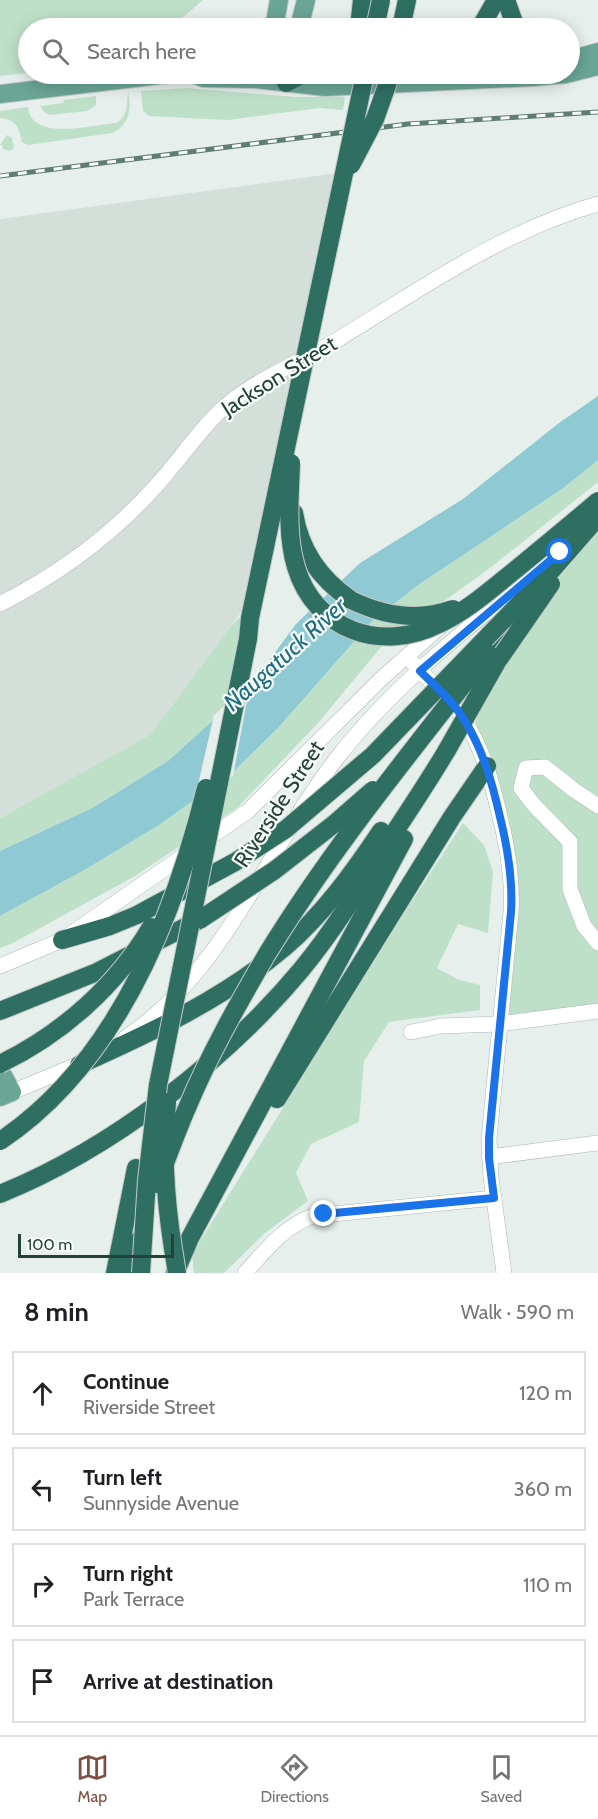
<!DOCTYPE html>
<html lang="en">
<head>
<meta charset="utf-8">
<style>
  :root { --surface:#fff; --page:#f2f2f2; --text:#202124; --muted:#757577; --line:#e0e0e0; --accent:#7f4e3f }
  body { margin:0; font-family:Cabin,sans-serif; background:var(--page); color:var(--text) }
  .scale { position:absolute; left:18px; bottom:15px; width:156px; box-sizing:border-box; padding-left:6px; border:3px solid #24423a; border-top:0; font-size:16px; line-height:21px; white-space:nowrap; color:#24423a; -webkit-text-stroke:4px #f7fbf9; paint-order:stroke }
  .stop { position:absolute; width:18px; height:18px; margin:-14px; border:4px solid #1a73e8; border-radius:50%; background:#fff }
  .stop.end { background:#1a73e8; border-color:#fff; box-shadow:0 2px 6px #0008 }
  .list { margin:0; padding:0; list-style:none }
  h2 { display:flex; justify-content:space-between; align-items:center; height:78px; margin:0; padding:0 24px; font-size:26px }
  h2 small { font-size:20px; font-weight:400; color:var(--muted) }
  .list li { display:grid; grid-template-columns:39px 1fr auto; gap:18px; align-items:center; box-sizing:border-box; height:84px; margin:0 12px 12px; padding:0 12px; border:2px solid var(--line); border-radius:0px }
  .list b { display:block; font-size:22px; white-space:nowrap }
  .list p { margin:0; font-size:20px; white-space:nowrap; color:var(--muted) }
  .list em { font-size:20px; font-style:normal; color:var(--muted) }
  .icon { flex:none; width:33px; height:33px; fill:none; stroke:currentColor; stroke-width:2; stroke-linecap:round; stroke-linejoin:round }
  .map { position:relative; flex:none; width:598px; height:1273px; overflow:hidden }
  .search { position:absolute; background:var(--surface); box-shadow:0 3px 15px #0003; left:18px; right:18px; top:18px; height:66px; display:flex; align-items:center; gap:15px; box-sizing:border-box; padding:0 21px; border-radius:33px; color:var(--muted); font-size:22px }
  .sheet { height:462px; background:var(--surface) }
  nav { display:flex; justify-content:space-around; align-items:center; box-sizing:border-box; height:84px; border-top:2px solid var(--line); background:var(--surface); font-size:16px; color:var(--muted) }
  nav a { display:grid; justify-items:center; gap:3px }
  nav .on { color:var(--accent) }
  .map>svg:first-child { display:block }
  .built { fill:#d4dfda }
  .green { fill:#bfe0c8 }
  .water { fill:#8ec9d4 }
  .pier { fill:#e6efeb }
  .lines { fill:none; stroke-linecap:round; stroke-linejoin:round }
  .minor-casing { stroke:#a8b8b2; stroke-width:16 }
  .major-casing { stroke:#c2cac8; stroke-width:20 }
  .highway-casing { stroke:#c2cac8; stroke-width:20 }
  .minor { stroke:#fff; stroke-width:15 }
  .major { stroke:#6aa596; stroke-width:18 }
  .highway { stroke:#2f6f62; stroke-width:18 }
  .rail-casing { stroke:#5f7d75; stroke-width:5 }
  .rail { stroke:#f7fbf9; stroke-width:3; stroke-dasharray:9; stroke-linecap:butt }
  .highway-bridge-casing { stroke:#c2cac8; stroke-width:20; stroke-linecap:butt }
  .highway-bridge { stroke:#2f6f62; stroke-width:18 }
  .route { stroke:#1a73e8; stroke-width:8 }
  .labels { text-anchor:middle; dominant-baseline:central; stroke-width:4.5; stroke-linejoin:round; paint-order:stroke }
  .street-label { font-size:22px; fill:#24423a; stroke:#f7fbf9 }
  .water-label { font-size:24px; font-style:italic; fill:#1c6f80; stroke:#f7fbf9 }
</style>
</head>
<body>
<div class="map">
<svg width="598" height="1273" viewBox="0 0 598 1273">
  <rect width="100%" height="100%" fill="#e6efeb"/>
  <polygon class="built" points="338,173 248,603 151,734 0,818 0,219"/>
  <g class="green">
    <polygon points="0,0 203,0 175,24 178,28 28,28 28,73 0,76"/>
    <polygon points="187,88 295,97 345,97 343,110 320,108 228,120 149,116 143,111 141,91"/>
    <path d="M 128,92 C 132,109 129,126 112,133 L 28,145 L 22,142 C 19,128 16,119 0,118 L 0,111 L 28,107 C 31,142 92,125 116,123 C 129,116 126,105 128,92 Z"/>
    <polygon points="96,96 96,105 87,111 49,115 44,112 40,106 63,103 64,100"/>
    <polygon points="7,135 12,138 14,148 10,151 3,149 2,145 0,145"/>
    <polygon points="598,460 598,482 490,568 381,647 318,723 237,808 135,876 13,943 0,948 0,916 86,869 159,825 233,772 278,728 373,620 421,583 566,485"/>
    <polygon points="598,532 598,1008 499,1024 512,878 473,734 481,701 534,606"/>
    <polygon points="256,602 234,664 223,713 168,761 94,807 0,851 0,818 151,734 231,626"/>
    <polygon points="463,823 484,845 493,872 488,933 458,924 437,968 459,980 480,985 480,1010 389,1022 364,1061 359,1122 311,1144 296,1173 308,1201 265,1233 224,1273 194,1273 192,1254 405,912"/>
  </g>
  <polygon class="water" points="598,396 598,460 563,488 421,583 373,620 278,728 233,772 159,825 86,869 0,916 0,851 94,807 168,761 249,688 296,624 360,563 463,499 559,423"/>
  <polygon class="pier" points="251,679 233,776 194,802 214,715 246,686"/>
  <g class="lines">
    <g class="minor-casing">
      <g id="minor">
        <path d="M 0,604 C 59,574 111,536 155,487 C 178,462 196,434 220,411 C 250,382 301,362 337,340 C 421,289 502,231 598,204"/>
        <path d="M 414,664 C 430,682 450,698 463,718 C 483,749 492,782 500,817 C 508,849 513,879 511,912 L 489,1138 L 491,1177 L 504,1273"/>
        <polyline points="598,806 574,790 545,767 526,768 521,788 533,804 570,842 570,889 584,926 598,943"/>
        <polyline points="0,966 62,940 248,811 381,679 441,626"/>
        <polyline points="411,1032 441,1026 499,1024 598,1011"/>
        <path d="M 125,1038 C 225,972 266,850 337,758 C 399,678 482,617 559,553"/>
        <polyline points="12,1092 84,1062"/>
        <polyline points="489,1157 598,1143"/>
        <path d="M 245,1273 C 265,1251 284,1226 313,1216 L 494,1198"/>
      </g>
    </g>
    <g class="major-casing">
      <g id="major">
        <polyline points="274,28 279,0"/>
        <polyline points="299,28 306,0"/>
        <polyline points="570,60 598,52"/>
        <polyline points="570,73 598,66"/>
        <polyline points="193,74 204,78 256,79 325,87 533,77 566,74"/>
        <polyline points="0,94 168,74"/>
        <polyline points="0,1070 12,1092 0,1097"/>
      </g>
    </g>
    <g class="highway-casing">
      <g id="highway">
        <polyline points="506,0 516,28"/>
        <polyline points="359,28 362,0"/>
        <polyline points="401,28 407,0"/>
        <polyline points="480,28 496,0"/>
        <polyline points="286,83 303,74"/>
        <path d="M 294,513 C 300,551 320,579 351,600"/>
        <polyline points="488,653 517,615"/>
        <polyline points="62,940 110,926 137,915 235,862"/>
        <polyline points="0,1011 97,972 201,919"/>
        <path d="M 79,1065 C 150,1033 224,999 285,947 C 323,914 353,873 381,831"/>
        <polyline points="277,1099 452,817 487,766"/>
        <path d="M 0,1194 C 111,1149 224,1062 301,970 C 334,930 361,886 388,842 C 408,812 428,782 447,750"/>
        <polyline points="115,1273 136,1168"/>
        <polyline points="130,1273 139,1240"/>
        <polyline points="175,1273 190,1238 404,839"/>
      </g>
    </g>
    <use href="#minor" class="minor"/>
    <use href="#major" class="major"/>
    <use href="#highway" class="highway"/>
    <g class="rail-casing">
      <polyline id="rail" points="0,176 408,124 598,112"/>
    </g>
    <use href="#rail" class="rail"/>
    <g class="highway-bridge-casing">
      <g id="highway-bridge">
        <polyline points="375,28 381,0"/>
        <polyline points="351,165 375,119 391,74"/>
        <path d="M 291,463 C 290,497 286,534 296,567 C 315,631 382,653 439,624 C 467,611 490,590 514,571 C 542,548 570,525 598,501"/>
        <path d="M 351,600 C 384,616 418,622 453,609"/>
        <polyline points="447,750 497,662 551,584"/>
        <polyline points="235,862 286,829 373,755 551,571 598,517"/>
        <polyline points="201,919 275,870 334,824 373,790"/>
        <path d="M 0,1064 C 62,1034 116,986 151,927"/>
        <path d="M 167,1102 C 161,1160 167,1216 177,1273"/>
        <path d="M 0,1141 C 116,1064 174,918 206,788"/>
        <path d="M 157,1184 C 167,1159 176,1133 187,1108 C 209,1055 238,1004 267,954 C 332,848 412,751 488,653"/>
        <polyline points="141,1273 147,1180 158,1085 248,639 250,618 365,74"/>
      </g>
    </g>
    <use href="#highway-bridge" class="highway-bridge"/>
  </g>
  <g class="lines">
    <path class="route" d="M 324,1214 L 494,1198 L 489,1158 L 489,1138 L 511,912 C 513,879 508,849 500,817 C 492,782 483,749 463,718 C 452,700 435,686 420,671 L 560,552"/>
  </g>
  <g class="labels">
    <g class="street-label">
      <text transform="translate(279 376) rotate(-32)">Jackson Street</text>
      <text transform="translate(279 804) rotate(-57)">Riverside Street</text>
    </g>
    <g class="water-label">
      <text transform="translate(285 654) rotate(-42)">Naugatuck River</text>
    </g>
  </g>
</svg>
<div class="scale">100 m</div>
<div class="stop" style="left:560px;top:552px"></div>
<div class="stop end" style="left:324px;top:1214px"></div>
<div class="search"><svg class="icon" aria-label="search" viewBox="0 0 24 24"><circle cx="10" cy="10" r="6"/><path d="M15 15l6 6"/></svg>Search here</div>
</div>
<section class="sheet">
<h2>8 min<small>Walk · 590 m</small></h2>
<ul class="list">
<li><svg class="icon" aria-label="ahead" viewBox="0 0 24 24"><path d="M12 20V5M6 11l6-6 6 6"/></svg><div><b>Continue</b><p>Riverside Street</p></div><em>120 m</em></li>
<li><svg class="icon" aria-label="left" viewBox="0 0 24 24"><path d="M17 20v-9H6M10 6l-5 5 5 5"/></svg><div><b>Turn left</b><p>Sunnyside Avenue</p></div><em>360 m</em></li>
<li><svg class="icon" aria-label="right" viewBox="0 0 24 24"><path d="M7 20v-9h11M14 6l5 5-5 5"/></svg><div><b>Turn right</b><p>Park Terrace</p></div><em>110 m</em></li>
<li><svg class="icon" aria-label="arrive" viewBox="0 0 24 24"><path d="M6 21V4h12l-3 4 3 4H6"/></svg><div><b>Arrive at destination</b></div></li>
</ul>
</section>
<nav>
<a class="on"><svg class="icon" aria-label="map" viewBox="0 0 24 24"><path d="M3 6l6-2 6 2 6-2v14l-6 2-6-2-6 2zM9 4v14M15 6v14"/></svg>Map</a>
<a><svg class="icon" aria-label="directions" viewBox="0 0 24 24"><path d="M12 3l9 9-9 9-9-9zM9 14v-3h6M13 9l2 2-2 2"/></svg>Directions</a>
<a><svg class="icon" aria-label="saved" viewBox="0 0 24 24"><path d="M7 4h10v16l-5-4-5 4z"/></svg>Saved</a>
</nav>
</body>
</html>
